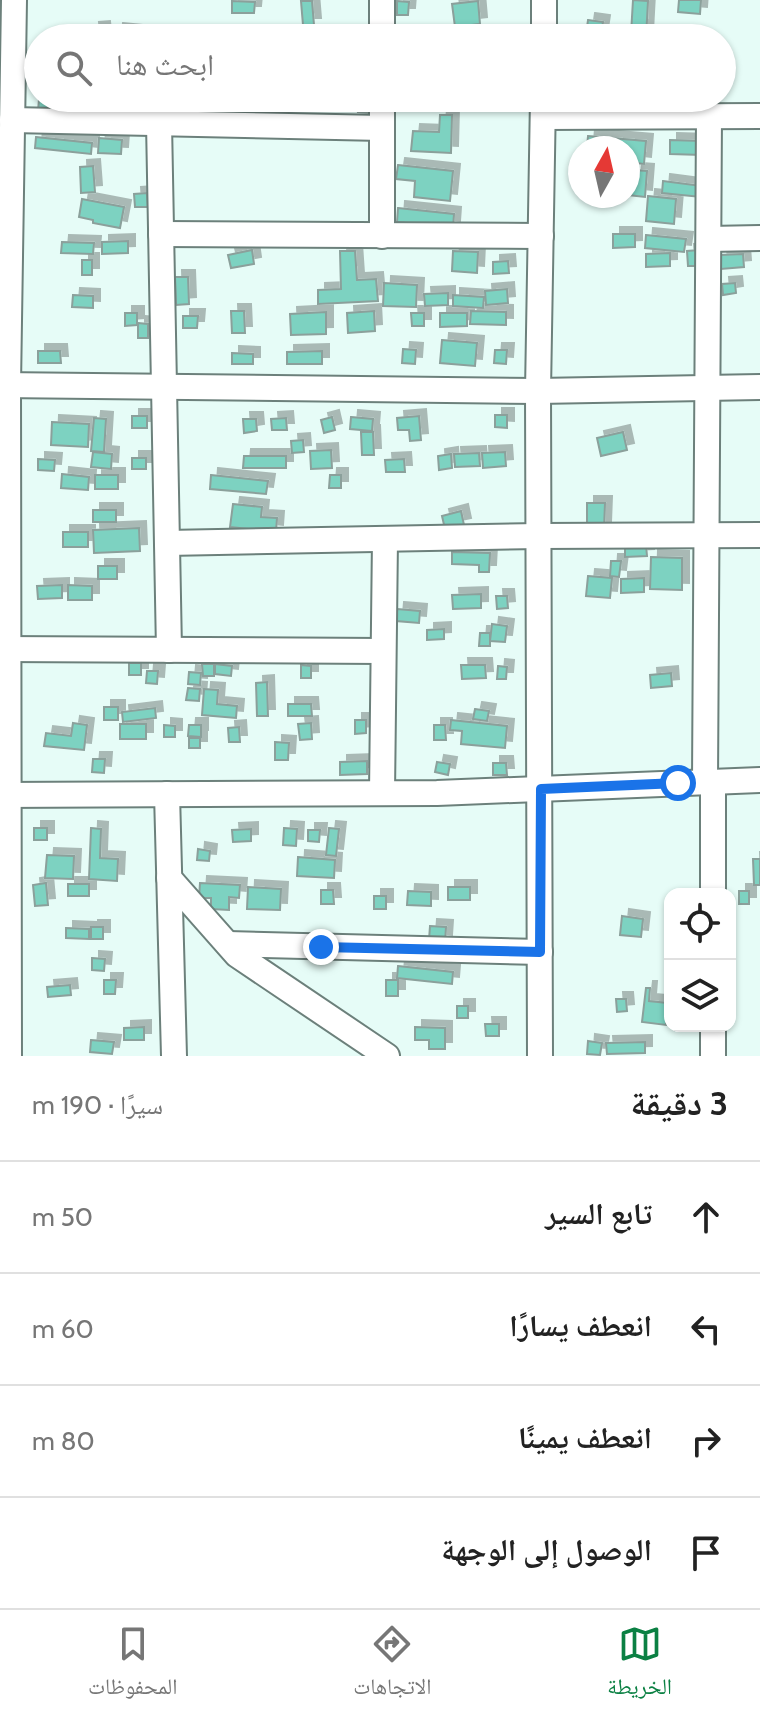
<!DOCTYPE html>
<html lang="ar">
<head>
<meta charset="utf-8">
<style>
  :root { --surface:#fff; --page:#f6f6f6; --text:#222; --muted:#767676; --line:#e0e0e0; --accent:#0b8043 }
  body { margin:0; font-family:Cabin,"Noto Naskh Arabic",sans-serif; background:var(--page); color:var(--text); direction:rtl }
  .controls { position:absolute; right:24px; bottom:24px; display:grid; overflow:hidden; border-radius:16px; box-shadow:0 2px 6px #0004 }
  .controls button { width:72px; height:72px; display:grid; place-items:center; padding:0; border:0; border-bottom:2px solid var(--line); background:var(--surface); color:var(--text); font:40px sans-serif }
  .compass { position:absolute; left:568px; top:136px; width:72px; height:72px; border-radius:50%; background:var(--surface); box-shadow:0 2px 6px #0004; rotate:8deg }
  .stop { position:absolute; width:24px; height:24px; margin:-18px; border:6px solid #1a73e8; border-radius:50%; background:#fff }
  .stop.end { background:#1a73e8; border-color:#fff; box-shadow:0 2px 8px #0008 }
  .list { margin:0; padding:0; list-style:none }
  h2 { display:flex; justify-content:space-between; align-items:center; height:104px; margin:0; padding:0 32px; font-size:34px }
  h2 small { font-size:26px; font-weight:400; color:var(--muted) }
  .list li { display:grid; grid-template-columns:52px 1fr auto; gap:24px; align-items:center; box-sizing:border-box; height:112px; padding:0 32px; border-top:2px solid var(--line) }
  .list b { display:block; font-size:30px; white-space:nowrap }
  .list em { font-size:26px; font-style:normal; color:var(--muted) }
  .icon { flex:none; width:44px; height:44px; fill:none; stroke:currentColor; stroke-width:2; stroke-linecap:round; stroke-linejoin:round }
  .map { position:relative; flex:none; width:760px; height:1056px; overflow:hidden; direction:ltr }
  .search { position:absolute; background:var(--surface); box-shadow:0 2px 6px #0004; left:24px; right:24px; top:24px; height:88px; display:flex; align-items:center; gap:20px; box-sizing:border-box; padding:0 28px; border-radius:44px; color:var(--muted); font-size:30px }
  .sheet { height:552px; background:var(--surface) }
  nav { display:flex; justify-content:space-around; align-items:center; box-sizing:border-box; height:112px; border-top:2px solid var(--line); background:var(--surface); font-size:22px; color:var(--muted) }
  nav a { display:grid; justify-items:center; gap:4px }
  nav .on { color:var(--accent) }
  .map>svg:first-child { display:block }
  .building { fill:#7dd2c1; stroke:#8ba09b; stroke-width:2; filter:url(#shadow) }
  .lines { fill:none; stroke-linecap:round; stroke-linejoin:round }
  .minor-casing { stroke:#6c807b; stroke-width:28 }
  .minor { stroke:#fff; stroke-width:24 }
  .route { stroke:#1a73e8; stroke-width:10 }
</style>
</head>
<body>
<div class="map">
<svg width="760" height="1056" viewBox="0 0 760 1056">
  <defs>
    <filter id="shadow"><feDropShadow dx="7" dy="-7" stdDeviation="0" flood-color="#0004"/></filter>
  </defs>
  <rect width="100%" height="100%" fill="#e6fcf7"/>
  <g class="building">
    <polygon points="633,0 648,1 646,38 613,38 613,33 631,34"/>
    <polygon points="679,0 701,0 700,14 678,12"/>
    <polygon points="232,1 255,2 254,13 232,13"/>
    <polygon points="301,1 312,1 314,25 303,25"/>
    <polygon points="397,1 409,2 408,15 397,15"/>
    <polygon points="478,1 480,24 455,27 452,4"/>
    <polygon points="588,20 603,22 601,35 586,34"/>
    <polygon points="103,28 104,38 93,38 92,29"/>
    <polygon points="116,30 145,33 145,38 115,38"/>
    <polygon points="58,98 81,98 82,112 58,112"/>
    <polygon points="216,98 217,110 195,111 194,99"/>
    <polygon points="246,98 259,98 258,110 245,110"/>
    <polygon points="360,98 371,98 369,113 358,112"/>
    <polygon points="429,98 450,98 451,110 429,110"/>
    <polygon points="39,99 57,100 56,112 38,111"/>
    <polygon points="147,99 173,101 173,114 147,112"/>
    <polygon points="92,100 103,100 103,112 93,112"/>
    <polygon points="440,115 452,115 451,153 411,151 413,131 439,132"/>
    <polygon points="588,136 646,141 644,164 628,162 628,148 587,148"/>
    <polygon points="36,137 92,143 91,154 35,148"/>
    <polygon points="99,138 122,140 121,154 98,153"/>
    <polygon points="670,140 702,141 702,155 670,154"/>
    <polygon points="398,165 453,171 450,201 414,197 415,181 396,179"/>
    <polygon points="93,166 95,192 81,193 80,167"/>
    <polygon points="635,170 647,171 645,197 628,195 628,185 634,185"/>
    <polygon points="663,181 702,186 701,197 662,193"/>
    <polygon points="147,193 148,207 135,207 134,194"/>
    <polygon points="648,196 676,199 674,224 646,221"/>
    <polygon points="82,199 124,207 120,228 93,223 93,220 79,217"/>
    <polygon points="398,208 454,214 453,228 397,222"/>
    <polygon points="613,234 635,234 635,247 613,248"/>
    <polygon points="646,235 686,239 684,252 645,248"/>
    <polygon points="128,241 128,253 102,254 102,242"/>
    <polygon points="62,242 94,243 93,254 61,253"/>
    <polygon points="252,250 254,264 231,268 228,255"/>
    <polygon points="699,250 700,266 688,266 687,251"/>
    <polygon points="340,251 355,251 357,280 376,279 378,301 318,304 318,290 341,289"/>
    <polygon points="453,251 478,252 477,273 452,271"/>
    <polygon points="670,253 670,266 646,267 646,254"/>
    <polygon points="743,254 744,267 721,269 720,255"/>
    <rect x="82" y="260" width="10" height="15"/>
    <polygon points="508,261 509,273 493,274 493,262"/>
    <polygon points="175,277 188,277 189,304 176,305"/>
    <polygon points="384,283 417,285 416,307 383,306"/>
    <polygon points="735,283 736,293 723,295 722,284"/>
    <polygon points="507,289 508,303 486,305 485,291"/>
    <polygon points="448,293 448,305 425,306 424,294"/>
    <polygon points="73,295 93,296 93,308 72,307"/>
    <polygon points="453,295 484,297 483,308 453,306"/>
    <polygon points="231,311 244,311 245,333 232,333"/>
    <polygon points="374,311 375,331 348,333 347,313"/>
    <polygon points="471,311 506,312 506,325 470,324"/>
    <polygon points="326,312 326,334 291,335 290,314"/>
    <polygon points="125,313 137,313 137,325 125,326"/>
    <polygon points="411,313 424,313 424,326 412,326"/>
    <polygon points="440,313 467,313 467,326 440,327"/>
    <polygon points="183,316 198,316 197,328 183,328"/>
    <polygon points="138,323 148,324 148,338 138,338"/>
    <polygon points="442,340 477,343 475,366 440,363"/>
    <polygon points="403,349 416,350 415,364 402,363"/>
    <polygon points="495,350 507,350 506,364 494,363"/>
    <polygon points="38,351 60,351 61,363 38,363"/>
    <polygon points="322,351 322,364 287,364 287,352"/>
    <polygon points="232,353 253,354 253,364 232,364"/>
    <polygon points="495,415 507,415 507,428 495,427"/>
    <rect x="132" y="416" width="15" height="12"/>
    <polygon points="419,416 421,440 410,441 409,430 398,430 397,418"/>
    <polygon points="332,417 335,430 324,433 321,420"/>
    <polygon points="351,417 373,419 372,431 350,429"/>
    <polygon points="94,418 106,419 104,452 91,451"/>
    <polygon points="286,418 287,430 272,430 271,419"/>
    <polygon points="243,419 256,419 257,431 244,433"/>
    <polygon points="52,422 89,424 88,447 51,445"/>
    <polygon points="361,432 373,432 374,455 362,455"/>
    <polygon points="623,432 627,450 601,456 597,438"/>
    <polygon points="303,440 304,452 292,453 291,441"/>
    <polygon points="331,450 332,468 311,469 310,451"/>
    <polygon points="93,452 112,454 111,469 91,467"/>
    <polygon points="505,452 506,466 483,468 482,453"/>
    <polygon points="479,453 480,466 455,467 454,454"/>
    <polygon points="451,454 452,468 439,470 438,456"/>
    <polygon points="244,456 286,456 286,468 243,468"/>
    <rect x="132" y="458" width="14" height="11"/>
    <polygon points="38,459 55,460 54,471 38,470"/>
    <polygon points="404,459 405,472 386,472 385,460"/>
    <polygon points="62,474 89,477 88,490 61,488"/>
    <rect x="95" y="475" width="23" height="14"/>
    <polygon points="211,475 268,481 266,494 210,489"/>
    <polygon points="330,475 341,475 341,488 329,488"/>
    <polygon points="587,503 605,503 604,529 587,529"/>
    <polygon points="233,504 262,507 261,517 277,518 276,532 230,527"/>
    <rect x="93" y="510" width="23" height="12"/>
    <polygon points="461,511 464,525 445,529 442,516"/>
    <polygon points="139,528 140,551 94,553 93,530"/>
    <rect x="63" y="532" width="25" height="15"/>
    <polygon points="646,545 647,556 625,557 625,546"/>
    <polygon points="452,552 490,553 489,572 479,572 479,565 452,564"/>
    <polygon points="651,557 682,558 682,590 650,589"/>
    <polygon points="611,561 621,561 619,577 610,576"/>
    <rect x="98" y="566" width="19" height="13"/>
    <polygon points="588,576 612,578 610,598 586,596"/>
    <polygon points="644,578 644,592 621,593 621,579"/>
    <polygon points="62,585 62,598 38,599 37,586"/>
    <polygon points="68,585 92,586 92,600 68,600"/>
    <polygon points="481,594 481,608 453,609 452,595"/>
    <polygon points="496,596 507,596 508,608 497,609"/>
    <polygon points="397,609 420,611 419,623 396,621"/>
    <polygon points="492,624 507,626 505,642 490,641"/>
    <polygon points="444,629 444,639 427,640 427,630"/>
    <polygon points="480,633 490,633 490,646 479,646"/>
    <rect x="129" y="663" width="12" height="12"/>
    <polygon points="202,664 214,664 214,676 203,676"/>
    <polygon points="215,664 232,666 231,676 215,674"/>
    <polygon points="301,665 311,666 311,678 301,678"/>
    <polygon points="461,665 485,665 486,678 462,679"/>
    <polygon points="498,666 507,667 506,679 497,679"/>
    <polygon points="147,671 158,671 157,684 146,683"/>
    <polygon points="189,672 201,673 200,685 188,684"/>
    <polygon points="671,673 672,686 651,688 650,675"/>
    <polygon points="267,682 268,716 257,716 256,683"/>
    <polygon points="188,688 200,689 199,701 186,700"/>
    <polygon points="204,689 218,690 217,704 237,706 236,718 202,715"/>
    <polygon points="288,704 311,704 312,716 288,716"/>
    <rect x="104" y="707" width="14" height="13"/>
    <polygon points="155,708 156,718 123,722 122,712"/>
    <polygon points="475,709 489,711 487,721 473,719"/>
    <polygon points="355,720 366,720 366,733 355,734"/>
    <polygon points="451,720 507,726 505,748 461,744 462,731 450,730"/>
    <polygon points="73,723 87,725 84,750 44,746 46,733 71,736"/>
    <polygon points="311,723 312,739 300,740 298,724"/>
    <rect x="120" y="724" width="26" height="15"/>
    <polygon points="164,725 175,726 175,737 164,737"/>
    <polygon points="189,725 201,725 201,737 188,736"/>
    <polygon points="434,725 445,725 446,740 434,740"/>
    <polygon points="239,727 240,742 229,742 228,728"/>
    <rect x="189" y="738" width="11" height="10"/>
    <polygon points="275,742 289,743 288,760 275,760"/>
    <polygon points="93,759 105,759 104,773 92,772"/>
    <polygon points="367,761 367,774 340,775 340,762"/>
    <polygon points="437,762 450,764 448,775 435,772"/>
    <polygon points="493,763 506,763 507,775 493,775"/>
    <rect x="34" y="828" width="13" height="12"/>
    <polygon points="91,828 101,829 100,858 118,859 117,881 89,879"/>
    <polygon points="284,828 297,829 296,846 283,845"/>
    <polygon points="329,828 339,829 336,856 326,855"/>
    <polygon points="251,829 251,841 233,842 232,830"/>
    <polygon points="308,830 320,830 319,842 308,841"/>
    <polygon points="198,849 210,851 209,861 197,860"/>
    <polygon points="47,855 74,856 73,879 45,878"/>
    <polygon points="298,857 335,860 334,878 297,876"/>
    <polygon points="753,859 760,859 760,885 754,885"/>
    <polygon points="46,883 48,905 35,906 33,885"/>
    <polygon points="200,883 240,885 239,898 229,897 229,910 211,909 211,898 199,898"/>
    <rect x="68" y="884" width="21" height="12"/>
    <polygon points="248,887 281,889 280,910 247,909"/>
    <rect x="448" y="887" width="22" height="13"/>
    <polygon points="321,890 333,890 334,904 321,904"/>
    <polygon points="408,891 431,892 431,906 407,905"/>
    <rect x="739" y="891" width="10" height="13"/>
    <rect x="374" y="896" width="12" height="13"/>
    <polygon points="622,916 643,919 641,937 620,935"/>
    <polygon points="430,926 446,927 445,942 429,940"/>
    <rect x="91" y="927" width="12" height="12"/>
    <polygon points="66,928 89,929 89,939 66,938"/>
    <polygon points="92,958 105,959 104,971 92,970"/>
    <polygon points="398,966 453,972 452,984 397,978"/>
    <polygon points="104,980 116,980 115,994 104,994"/>
    <rect x="386" y="980" width="12" height="16"/>
    <polygon points="70,985 71,995 48,997 47,987"/>
    <polygon points="646,988 650,988 649,1001 668,1003 666,1025 642,1022"/>
    <polygon points="616,999 626,999 627,1011 617,1012"/>
    <rect x="457" y="1006" width="11" height="12"/>
    <polygon points="485,1024 499,1024 499,1036 486,1036"/>
    <polygon points="144,1027 144,1040 124,1040 124,1028"/>
    <polygon points="415,1027 445,1028 445,1049 429,1049 429,1040 415,1040"/>
    <polygon points="91,1040 114,1042 112,1054 90,1052"/>
    <polygon points="588,1041 602,1043 600,1055 587,1054"/>
    <polygon points="645,1042 645,1053 607,1054 606,1043"/>
  </g>
  <g class="lines">
    <g class="minor-casing">
      <g id="minor">
        <polyline points="382,0 382,38"/>
        <polyline points="544,38 544,0"/>
        <polyline points="543,117 760,116"/>
        <polyline points="12,120 382,128"/>
        <polyline points="159,123 169,650"/>
        <polyline points="161,234 541,236"/>
        <polyline points="382,236 382,98"/>
        <polyline points="709,239 760,238"/>
        <polyline points="0,385 538,391 760,387"/>
        <polyline points="167,543 539,536 760,535"/>
        <polyline points="0,649 383,651"/>
        <polyline points="705,782 709,116"/>
        <polyline points="382,793 385,539"/>
        <polyline points="167,794 174,1056"/>
        <polyline points="0,795 437,793 760,780"/>
        <polyline points="169,878 237,955 387,1056"/>
        <polyline points="713,894 713,782"/>
        <polyline points="228,944 540,952"/>
        <polyline points="9,1056 8,385 14,0"/>
        <polyline points="540,1056 538,391 543,98"/>
        <polyline points="713,1056 713,1026"/>
      </g>
    </g>
    <use href="#minor" class="minor"/>
  </g>
  <g class="lines">
    <polyline class="route" points="321,947 540,952 541,789 678,783"/>
  </g>
</svg>
<div class="controls">
<button><svg class="icon" aria-label="locate" viewBox="0 0 24 24"><circle cx="12" cy="12" r="6"/><path d="M12 2v4M12 18v4M2 12h4M18 12h4"/></svg></button>
<button><svg class="icon" aria-label="layers" viewBox="0 0 24 24"><path d="M12 4l9 5-9 5-9-5zM3 14l9 5 9-5"/></svg></button>
</div>
<svg class="compass" viewBox="-18 -18 36 36"><path d="M0-13l5 13h-10z" fill="#e53935"/><path d="M0 13l5-13h-10z" fill="#767676"/></svg>
<div class="stop" style="left:678px;top:783px"></div>
<div class="stop end" style="left:321px;top:947px"></div>
<div class="search"><svg class="icon" aria-label="search" viewBox="0 0 24 24"><circle cx="10" cy="10" r="6"/><path d="M15 15l6 6"/></svg>ابحث هنا</div>
</div>
<section class="sheet">
<h2>3 دقيقة<small>سيرًا · 190 m</small></h2>
<ul class="list">
<li><svg class="icon" aria-label="ahead" viewBox="0 0 24 24"><path d="M12 20V5M6 11l6-6 6 6"/></svg><div><b>تابع السير</b></div><em>50 m</em></li>
<li><svg class="icon" aria-label="left" viewBox="0 0 24 24"><path d="M17 20v-9H6M10 6l-5 5 5 5"/></svg><div><b>انعطف يسارًا</b></div><em>60 m</em></li>
<li><svg class="icon" aria-label="right" viewBox="0 0 24 24"><path d="M7 20v-9h11M14 6l5 5-5 5"/></svg><div><b>انعطف يمينًا</b></div><em>80 m</em></li>
<li><svg class="icon" aria-label="arrive" viewBox="0 0 24 24"><path d="M6 21V4h12l-3 4 3 4H6"/></svg><div><b>الوصول إلى الوجهة</b></div></li>
</ul>
</section>
<nav>
<a class="on"><svg class="icon" aria-label="map" viewBox="0 0 24 24"><path d="M3 6l6-2 6 2 6-2v14l-6 2-6-2-6 2zM9 4v14M15 6v14"/></svg>الخريطة</a>
<a><svg class="icon" aria-label="directions" viewBox="0 0 24 24"><path d="M12 3l9 9-9 9-9-9zM9 14v-3h6M13 9l2 2-2 2"/></svg>الاتجاهات</a>
<a><svg class="icon" aria-label="saved" viewBox="0 0 24 24"><path d="M7 4h10v16l-5-4-5 4z"/></svg>المحفوظات</a>
</nav>
</body>
</html>
